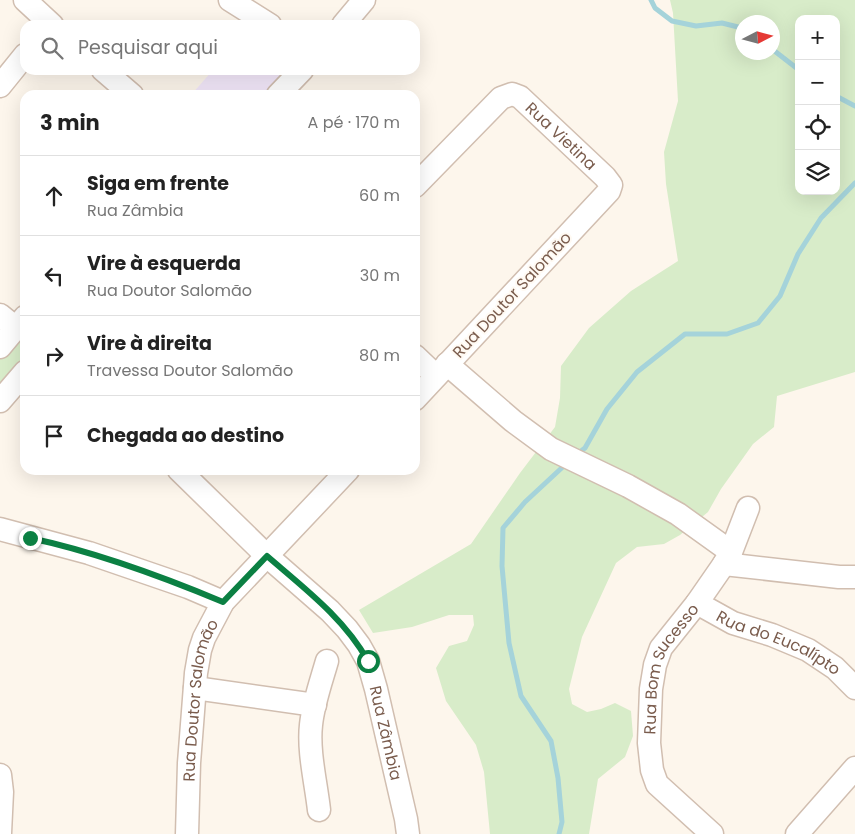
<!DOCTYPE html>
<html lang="pt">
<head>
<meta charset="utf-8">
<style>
  :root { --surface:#fff; --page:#f2f2f2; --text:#222; --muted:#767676; --line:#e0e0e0 }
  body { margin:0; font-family:Poppins,sans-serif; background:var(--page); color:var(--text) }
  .controls { position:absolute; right:15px; top:15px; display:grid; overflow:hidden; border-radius:10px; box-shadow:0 5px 20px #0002 }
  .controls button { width:45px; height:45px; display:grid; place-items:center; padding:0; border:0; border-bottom:1px solid var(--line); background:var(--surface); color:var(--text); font:25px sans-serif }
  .compass { position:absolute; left:735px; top:15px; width:45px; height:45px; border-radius:50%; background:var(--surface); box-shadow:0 5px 20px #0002; rotate:84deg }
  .stop { position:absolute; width:15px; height:15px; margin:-11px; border:4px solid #0b8043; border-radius:50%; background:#fff }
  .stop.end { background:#0b8043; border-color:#fff; box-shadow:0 1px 5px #0008 }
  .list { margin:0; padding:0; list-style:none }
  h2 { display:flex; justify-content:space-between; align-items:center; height:65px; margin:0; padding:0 20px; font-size:21px }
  h2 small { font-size:16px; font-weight:400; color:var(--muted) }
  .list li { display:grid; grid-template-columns:32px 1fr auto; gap:15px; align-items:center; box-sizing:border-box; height:80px; padding:0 20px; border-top:1px solid var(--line) }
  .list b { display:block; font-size:19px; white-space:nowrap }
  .list p { margin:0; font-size:16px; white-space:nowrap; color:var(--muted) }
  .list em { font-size:16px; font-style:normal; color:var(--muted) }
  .icon { flex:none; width:28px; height:28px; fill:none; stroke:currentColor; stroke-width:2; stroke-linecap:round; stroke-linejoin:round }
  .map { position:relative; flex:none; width:855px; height:834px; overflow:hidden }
  .search { position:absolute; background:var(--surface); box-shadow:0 5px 20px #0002; left:20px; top:20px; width:400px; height:55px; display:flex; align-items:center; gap:12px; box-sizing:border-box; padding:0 18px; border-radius:15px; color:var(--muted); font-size:19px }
  .panel { position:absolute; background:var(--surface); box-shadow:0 5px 20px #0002; left:20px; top:90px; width:400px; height:385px; border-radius:15px }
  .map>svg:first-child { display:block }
  .education { fill:#f3e8fa }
  .green { fill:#d8ecc9; fill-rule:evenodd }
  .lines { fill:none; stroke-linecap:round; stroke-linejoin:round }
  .stream { stroke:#a5d3da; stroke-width:5 }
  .minor-casing { stroke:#d1beb0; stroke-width:25 }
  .minor { stroke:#fff; stroke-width:22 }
  .route { stroke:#0b8043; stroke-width:6 }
  .labels { text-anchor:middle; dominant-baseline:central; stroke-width:4; stroke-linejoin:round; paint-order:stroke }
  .street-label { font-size:16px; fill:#7a5c4d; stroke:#fffaf3 }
</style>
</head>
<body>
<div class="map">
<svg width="855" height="834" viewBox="0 0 855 834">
  <rect width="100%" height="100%" fill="#fdf6ec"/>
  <polygon class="education" points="213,70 292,70 269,95 191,95"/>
  <g class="green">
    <path d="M 670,0 L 855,0 L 855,372 L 777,396 L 774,427 L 753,444 L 721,489 L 708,512 L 680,535 L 664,544 L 637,547 L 616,563 L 582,637 L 569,689 L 572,704 L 587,712 L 601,709 L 615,703 L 631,711 L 633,736 L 625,757 L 598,779 L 589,834 L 490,834 L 484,772 L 476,745 L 446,701 L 436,668 L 449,646 L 467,641 L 474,625 L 473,615 L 449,615 L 412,627 L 373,633 L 359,610 L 471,544 L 520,473 L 555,427 L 560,398 L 561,366 L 589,328 L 631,291 L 678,261 L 666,184 L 664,152 L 678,101 L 673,13 ZM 799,19 L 836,19 L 836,191 L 799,191 ZM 742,22 L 772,22 L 772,52 L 742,52 Z"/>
    <polygon points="25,328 25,361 0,390 0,359"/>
  </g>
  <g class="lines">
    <g class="stream">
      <polyline points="651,0 655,8 672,21 696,26 722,23 742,28"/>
      <polyline points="772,49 799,70"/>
      <polyline points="836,96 855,106"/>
      <polyline points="577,454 585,448 607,409 637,372 685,334 727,334 758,323 780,296 798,254 821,218 855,183"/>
      <polyline points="559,834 562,822 558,778 551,741 521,696 509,643 502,566 503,528 525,502 567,463"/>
    </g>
    <g class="minor-casing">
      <g id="minor">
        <polyline points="25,0 52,25"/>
        <polyline points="230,0 270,25"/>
        <polyline points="343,25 364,0"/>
        <polyline points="103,70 132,95"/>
        <polyline points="0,86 25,55"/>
        <polyline points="278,95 302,70"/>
        <path id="s1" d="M 415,186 L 501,98 L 512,94 L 520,97 L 605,177 L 611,185 L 609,191 L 415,399"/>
        <polyline points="0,315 16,328"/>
        <polyline points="0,347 25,317"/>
        <polyline points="415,356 436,376"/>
        <polyline points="447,364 513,421 551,449 628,486 678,514 731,552"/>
        <polyline points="0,401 25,372"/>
        <path id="s2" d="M 179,470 L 267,556 L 330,611 L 347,629 L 359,645 L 368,661 L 376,689 L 406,819 L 408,834"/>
        <polyline points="0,529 89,553 188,587 223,602"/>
        <polyline points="724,564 839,577 855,577"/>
        <path id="s3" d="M 697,603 L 733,623 L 772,635 L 808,650 L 835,668 L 855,688"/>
        <polyline points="195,688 315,705"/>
        <polyline points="0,775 2,792 0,833"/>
        <path d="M 319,810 C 316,783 308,751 311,725 C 313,704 321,682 327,661"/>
        <path id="s4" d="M 187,834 L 189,763 L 196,673 L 200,650 L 204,638 L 223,602 L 348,470"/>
        <path id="s5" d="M 712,834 L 657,784 L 652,770 L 649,743 L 651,689 L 655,665 L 661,648 L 697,603 L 724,564 L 731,552 L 748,508"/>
        <polyline points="797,834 855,768"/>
      </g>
    </g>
    <use href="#minor" class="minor"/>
  </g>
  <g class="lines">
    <path class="route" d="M 30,538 C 96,552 161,576 223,602 L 267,556 C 304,588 344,618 368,661"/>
  </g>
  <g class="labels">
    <g class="street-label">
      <text stroke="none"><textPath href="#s1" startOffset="200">Rua Vietina</textPath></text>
      <text transform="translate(512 295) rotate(-47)">Rua Doutor Salomão</text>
      <text stroke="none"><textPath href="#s3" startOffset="91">Rua do Eucalípto</textPath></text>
      <text stroke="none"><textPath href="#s5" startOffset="196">Rua Bom Sucesso</textPath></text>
      <text stroke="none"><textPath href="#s4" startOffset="135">Rua Doutor Salomão</textPath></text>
      <text stroke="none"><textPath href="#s2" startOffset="344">Rua Zâmbia</textPath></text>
    </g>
  </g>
</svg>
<div class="controls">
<button>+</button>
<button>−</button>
<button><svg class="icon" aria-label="locate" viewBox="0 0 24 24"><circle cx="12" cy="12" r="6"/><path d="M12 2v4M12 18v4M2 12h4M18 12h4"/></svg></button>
<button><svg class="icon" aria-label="layers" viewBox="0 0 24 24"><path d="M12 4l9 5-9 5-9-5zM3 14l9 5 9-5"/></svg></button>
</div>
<svg class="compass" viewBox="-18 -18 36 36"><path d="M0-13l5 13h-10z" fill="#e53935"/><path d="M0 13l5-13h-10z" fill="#767676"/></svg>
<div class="stop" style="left:368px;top:661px"></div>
<div class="stop end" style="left:30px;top:538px"></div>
<div class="search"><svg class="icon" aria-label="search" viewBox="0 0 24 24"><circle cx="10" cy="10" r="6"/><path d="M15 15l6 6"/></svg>Pesquisar aqui</div>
<section class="panel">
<h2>3 min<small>A pé · 170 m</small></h2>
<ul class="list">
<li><svg class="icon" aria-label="ahead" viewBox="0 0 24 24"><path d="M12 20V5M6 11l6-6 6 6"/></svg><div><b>Siga em frente</b><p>Rua Zâmbia</p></div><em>60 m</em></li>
<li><svg class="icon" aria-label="left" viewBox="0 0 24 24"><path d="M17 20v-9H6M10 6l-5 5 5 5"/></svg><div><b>Vire à esquerda</b><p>Rua Doutor Salomão</p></div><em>30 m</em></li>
<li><svg class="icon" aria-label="right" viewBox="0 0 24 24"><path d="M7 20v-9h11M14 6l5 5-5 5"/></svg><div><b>Vire à direita</b><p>Travessa Doutor Salomão</p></div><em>80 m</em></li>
<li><svg class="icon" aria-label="arrive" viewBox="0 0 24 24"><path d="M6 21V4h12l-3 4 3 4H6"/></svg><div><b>Chegada ao destino</b></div></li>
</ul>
</section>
</div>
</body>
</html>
